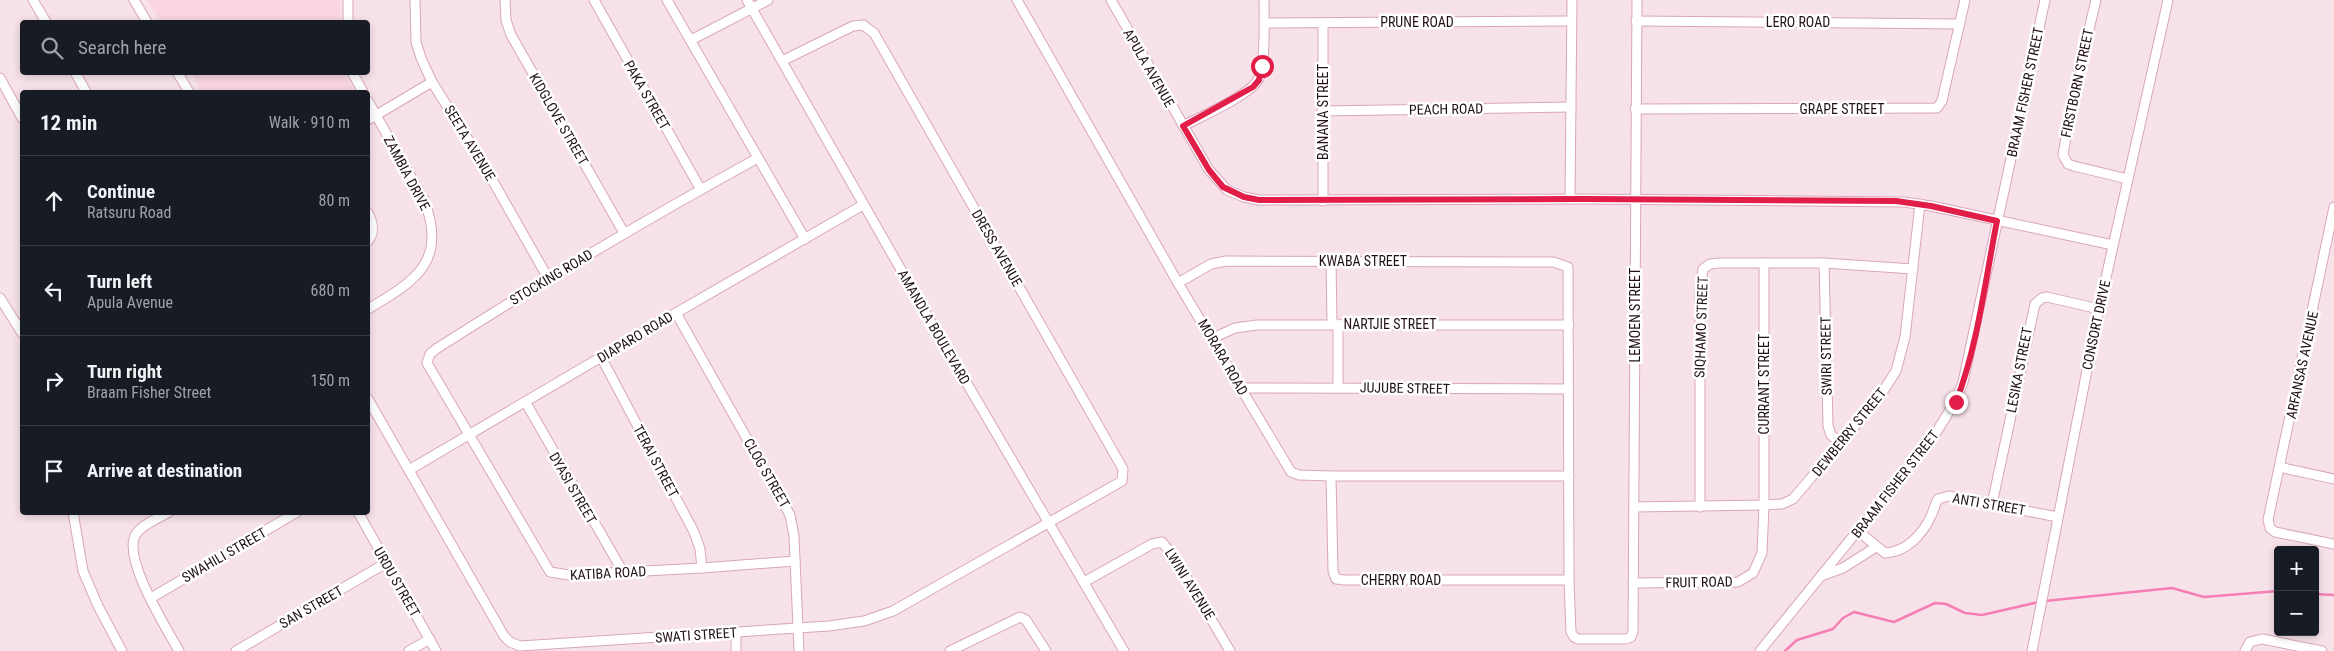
<!DOCTYPE html>
<html lang="en">
<head>
<meta charset="utf-8">
<style>
  :root { --surface:#171b24; --page:#20242c; --text:#f1f3f6; --muted:#9ea1a6; --line:#363941 }
  body { margin:0; font-family:"Roboto Condensed",sans-serif; background:var(--page); color:var(--text) }
  .controls { position:absolute; right:15px; bottom:15px; display:grid; overflow:hidden; border-radius:5px; box-shadow:0 2px 8px #0003 }
  .controls button { width:45px; height:45px; display:grid; place-items:center; padding:0; border:0; border-bottom:1px solid var(--line); background:var(--surface); color:var(--text); font:25px sans-serif }
  .stop { position:absolute; width:15px; height:15px; margin:-11px; border:4px solid #e11d48; border-radius:50%; background:#fff }
  .stop.end { background:#e11d48; border-color:#fff; box-shadow:0 1px 5px #0008 }
  .list { margin:0; padding:0; list-style:none }
  h2 { display:flex; justify-content:space-between; align-items:center; height:65px; margin:0; padding:0 20px; font-size:21px }
  h2 small { font-size:16px; font-weight:400; color:var(--muted) }
  .list li { display:grid; grid-template-columns:32px 1fr auto; gap:15px; align-items:center; box-sizing:border-box; height:90px; padding:0 20px; border-top:1px solid var(--line) }
  .list b { display:block; font-size:19px; white-space:nowrap }
  .list p { margin:0; font-size:16px; white-space:nowrap; color:var(--muted) }
  .list em { font-size:16px; font-style:normal; color:var(--muted) }
  .icon { flex:none; width:28px; height:28px; fill:none; stroke:currentColor; stroke-width:2; stroke-linecap:round; stroke-linejoin:round }
  .map { position:relative; flex:none; width:2334px; height:651px; overflow:hidden }
  .search { position:absolute; background:var(--surface); box-shadow:0 2px 8px #0003; left:20px; top:20px; width:350px; height:55px; display:flex; align-items:center; gap:12px; box-sizing:border-box; padding:0 18px; border-radius:5px; color:var(--muted); font-size:19px }
  .panel { position:absolute; background:var(--surface); box-shadow:0 2px 8px #0003; left:20px; top:90px; width:350px; height:425px; border-radius:5px }
  .map>svg:first-child { display:block }
  .built { fill:#fad5e4 }
  .lines { fill:none; stroke-linecap:round; stroke-linejoin:round }
  .stream { stroke:#f57fb5; stroke-width:2.5 }
  .minor-casing { stroke:#d9a6ba; stroke-width:11 }
  .minor { stroke:#fff; stroke-width:9 }
  .route { stroke:#e11d48; stroke-width:6 }
  .labels { text-anchor:middle; dominant-baseline:central; stroke-width:5; stroke-linejoin:round; paint-order:stroke }
  .street-label { font-size:14px; fill:#231119; stroke:#fff }
</style>
</head>
<body>
<div class="map">
<svg width="2334" height="651" viewBox="0 0 2334 651">
  <rect width="100%" height="100%" fill="#f8e2ea"/>
  <g class="built">
    <polygon points="147,0 340,0 340,22 161,22"/>
    <polygon points="191,73 344,73 355,92 203,92"/>
  </g>
  <g class="lines">
    <g class="stream">
      <polyline points="2315,594 2334,595"/>
      <polyline points="2045,601 2172,588 2204,597 2278,591"/>
      <polyline points="1785,651 1797,640 1833,629 1843,618 1854,612 1894,622 1935,603 1946,604 1965,613 1982,615 2039,602"/>
    </g>
    <g class="minor-casing">
      <g id="minor">
        <polyline points="33,0 46,22"/>
        <polyline points="134,0 147,22"/>
        <polyline points="348,0 348,22"/>
        <polyline points="415,0 416,42 421,58 432,82 482,162 548,278"/>
        <polyline points="505,0 506,20 511,35 624,233"/>
        <polyline points="594,0 701,190"/>
        <polyline points="667,0 805,239"/>
        <polyline points="747,0 932,324 1124,651"/>
        <polyline points="1017,0 1178,283 1291,472 1299,475 1331,476 1569,476"/>
        <polyline points="1111,0 1209,170 1227,190 1244,197 1259,200 1583,199 1904,202 1931,206 2113,245"/>
        <polyline points="2096,0 2072,101 2063,155 2068,164 2074,166 2128,179"/>
        <polyline points="1636,21 1960,24"/>
        <polyline points="1264,23 1571,21"/>
        <polyline points="691,40 768,0"/>
        <polyline points="75,72 86,92"/>
        <polyline points="177,72 189,92"/>
        <polyline points="352,72 363,92"/>
        <polyline points="0,78 22,118"/>
        <path d="M 368,101 L 424,200 C 448,262 415,281 368,309"/>
        <polyline points="1635,109 1937,108 1942,101 1965,0"/>
        <polyline points="1322,111 1571,107"/>
        <polyline points="368,120 432,82"/>
        <path d="M 1183,126 C 1200,117 1250,95 1258,80 C 1266,67 1264,17 1264,0"/>
        <path d="M 758,158 C 648,218 541,282 436,349 L 430,354 L 427,363 L 550,572 L 569,575 L 702,568 L 795,561"/>
        <polyline points="1570,199 1572,0"/>
        <polyline points="1323,201 1323,23"/>
        <polyline points="2334,207 2268,520 2270,528 2275,532 2334,544"/>
        <path d="M 368,213 C 373,223 375,232 368,241"/>
        <polyline points="1331,261 1332,324"/>
        <polyline points="1824,263 1828,426 1831,435 1841,443"/>
        <polyline points="1178,283 1211,264 1226,261 1553,262 1568,267 1569,580 1571,632 1574,637 1578,639 1626,639 1631,637 1633,631 1637,0"/>
        <polyline points="0,298 22,333"/>
        <polyline points="676,313 790,515 794,536 799,651"/>
        <polyline points="1213,338 1235,328 1257,325 1569,325"/>
        <polyline points="601,357 694,532 700,549 702,568"/>
        <polyline points="1338,387 1338,324"/>
        <polyline points="1241,388 1568,389"/>
        <polyline points="368,399 504,636 510,642 520,646 829,626 864,621 893,611 1122,481 1123,469 874,33 863,25 853,26 782,61"/>
        <polyline points="526,403 623,572"/>
        <polyline points="2279,467 2334,479"/>
        <polyline points="409,470 676,313 863,205"/>
        <polyline points="1331,476 1333,571 1336,579 1344,580 1569,580"/>
        <polyline points="1992,504 2035,304 2042,298 2047,297 2099,309"/>
        <polyline points="1634,507 1764,505 1782,504 1793,499 1880,396 1896,371 1905,337 1920,204"/>
        <polyline points="1700,507 1700,292 1703,269 1710,264 1719,263 1824,263 1913,269"/>
        <polyline points="73,512 83,571 98,606 122,651"/>
        <path d="M 169,512 C 159,518 143,524 136,534 C 121,557 167,629 179,651"/>
        <polyline points="358,512 436,651"/>
        <path d="M 1858,531 L 1885,553 C 1907,552 1923,534 1932,514 C 1934,509 1935,504 1938,499 L 1949,496 L 2058,517"/>
        <polyline points="1821,576 1843,568 1876,547"/>
        <polyline points="1084,582 1152,544 1162,542 1175,558 1230,651"/>
        <polyline points="1633,583 1738,582 1753,573 1762,553 1764,505 1764,263"/>
        <polyline points="151,598 297,512"/>
        <polyline points="736,632 736,651"/>
        <polyline points="236,651 386,563"/>
        <polyline points="409,651 430,639"/>
        <polyline points="950,651 1020,617 1026,620 1046,651"/>
        <polyline points="1760,651 1932,439 1955,402 1963,382 2045,0"/>
        <polyline points="2032,651 2099,309 2168,0"/>
        <polyline points="2245,651 2250,642 2262,639 2322,651"/>
      </g>
    </g>
    <use href="#minor" class="minor"/>
  </g>
  <g class="lines">
    <path class="route" d="M 1262,66 L 1259,80 L 1253,87 L 1183,126 L 1209,170 L 1223,187 L 1244,197 L 1259,200 L 1583,199 L 1896,201 L 1931,206 L 1997,221 C 1985,281 1978,345 1956,402"/>
  </g>
  <g class="labels">
    <g class="street-label">
      <text x="1417" y="22">PRUNE ROAD</text>
      <text x="1798" y="22">LERO ROAD</text>
      <text transform="translate(1149 68) rotate(60)">APULA AVENUE</text>
      <text transform="translate(2077 83) rotate(-78)">FIRSTBORN STREET</text>
      <text transform="translate(2025 92) rotate(-78)">BRAAM FISHER STREET</text>
      <text transform="translate(647 95) rotate(60)">PAKA STREET</text>
      <text transform="translate(1446 109) rotate(-1)">PEACH ROAD</text>
      <text x="1842" y="109">GRAPE STREET</text>
      <text transform="translate(1323 112) rotate(-90)">BANANA STREET</text>
      <text transform="translate(559 119) rotate(60)">KIDGLOVE STREET</text>
      <text transform="translate(470 143) rotate(59)">SEETA AVENUE</text>
      <text transform="translate(407 173) rotate(62)">ZAMBIA DRIVE</text>
      <text transform="translate(997 248) rotate(60)">DRESS AVENUE</text>
      <text x="1363" y="261">KWABA STREET</text>
      <text transform="translate(551 277) rotate(-31)">STOCKING ROAD</text>
      <text transform="translate(1635 315) rotate(-90)">LEMOEN STREET</text>
      <text x="1390" y="324">NARTJIE STREET</text>
      <text transform="translate(2096 325) rotate(-78)">CONSORT DRIVE</text>
      <text transform="translate(934 327) rotate(60)">AMANDLA BOULEVARD</text>
      <text transform="translate(1701 327) rotate(-88)">SIQHAMO STREET</text>
      <text transform="translate(635 337) rotate(-31)">DIAPARO ROAD</text>
      <text transform="translate(1826 356) rotate(-91)">SWIRI STREET</text>
      <text transform="translate(1223 357) rotate(60)">MORARA ROAD</text>
      <text transform="translate(2302 365) rotate(-78)">ARFANSAS AVENUE</text>
      <text transform="translate(2019 370) rotate(-79)">LESIKA STREET</text>
      <text transform="translate(1764 384) rotate(-90)">CURRANT STREET</text>
      <text transform="translate(1405 388) rotate(1)">JUJUBE STREET</text>
      <text transform="translate(1849 432) rotate(-51)">DEWBERRY STREET</text>
      <text transform="translate(656 461) rotate(62)">TERAI STREET</text>
      <text transform="translate(767 473) rotate(60)">CLOG STREET</text>
      <text transform="translate(1895 484) rotate(-52)">BRAAM FISHER STREET</text>
      <text transform="translate(573 488) rotate(60)">DYASI STREET</text>
      <text transform="translate(1989 504) rotate(10)">ANTI STREET</text>
      <text transform="translate(224 555) rotate(-30)">SWAHILI STREET</text>
      <text transform="translate(608 573) rotate(-3)">KATIBA ROAD</text>
      <text x="1401" y="580">CHERRY ROAD</text>
      <text transform="translate(397 582) rotate(60)">URDU STREET</text>
      <text transform="translate(1699 582) rotate(-1)">FRUIT ROAD</text>
      <text transform="translate(1190 584) rotate(58)">LWINI AVENUE</text>
      <text transform="translate(311 607) rotate(-30)">SAN STREET</text>
      <text transform="translate(696 635) rotate(-4)">SWATI STREET</text>
    </g>
  </g>
</svg>
<div class="controls">
<button>+</button>
<button>−</button>
</div>
<div class="stop" style="left:1262px;top:66px"></div>
<div class="stop end" style="left:1956px;top:402px"></div>
<div class="search"><svg class="icon" aria-label="search" viewBox="0 0 24 24"><circle cx="10" cy="10" r="6"/><path d="M15 15l6 6"/></svg>Search here</div>
<section class="panel">
<h2>12 min<small>Walk · 910 m</small></h2>
<ul class="list">
<li><svg class="icon" aria-label="ahead" viewBox="0 0 24 24"><path d="M12 20V5M6 11l6-6 6 6"/></svg><div><b>Continue</b><p>Ratsuru Road</p></div><em>80 m</em></li>
<li><svg class="icon" aria-label="left" viewBox="0 0 24 24"><path d="M17 20v-9H6M10 6l-5 5 5 5"/></svg><div><b>Turn left</b><p>Apula Avenue</p></div><em>680 m</em></li>
<li><svg class="icon" aria-label="right" viewBox="0 0 24 24"><path d="M7 20v-9h11M14 6l5 5-5 5"/></svg><div><b>Turn right</b><p>Braam Fisher Street</p></div><em>150 m</em></li>
<li><svg class="icon" aria-label="arrive" viewBox="0 0 24 24"><path d="M6 21V4h12l-3 4 3 4H6"/></svg><div><b>Arrive at destination</b></div></li>
</ul>
</section>
</div>
</body>
</html>
